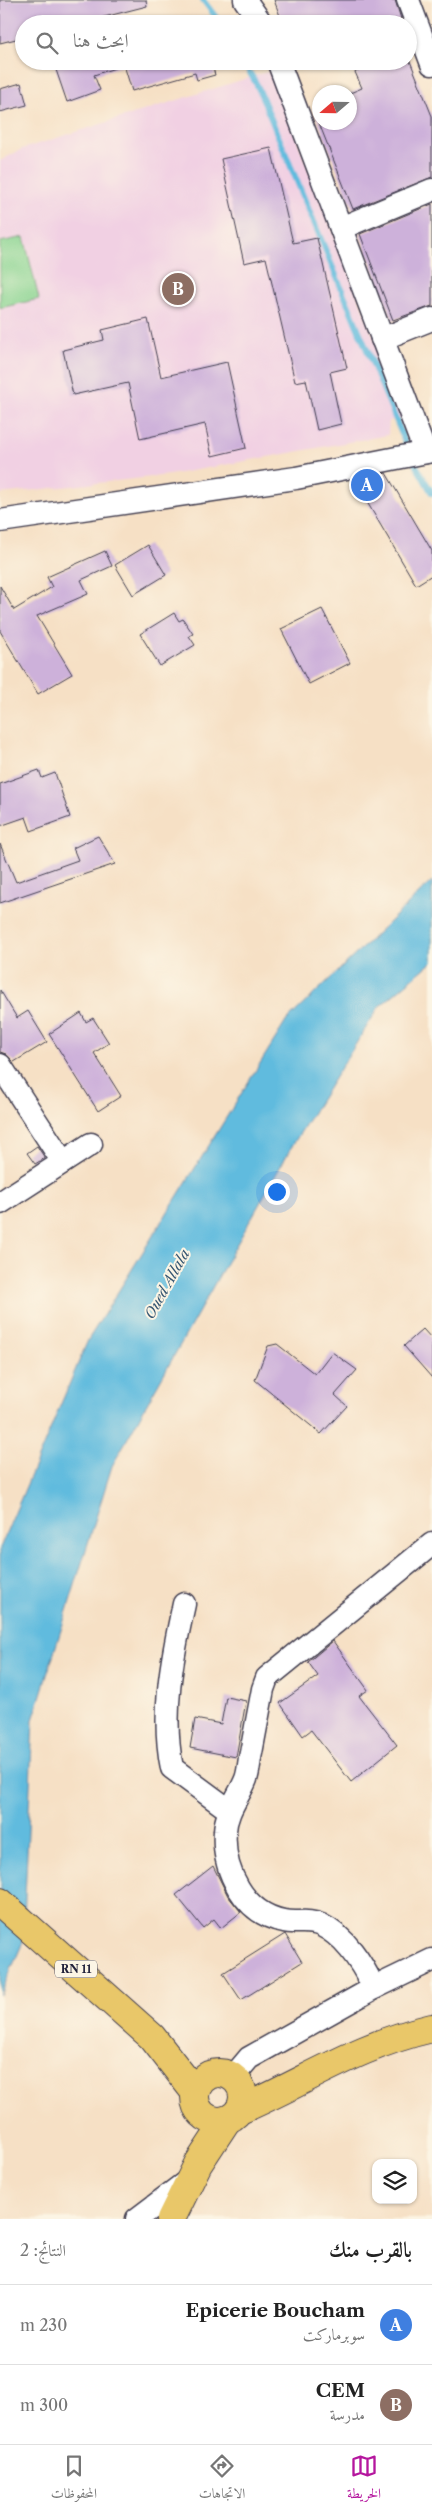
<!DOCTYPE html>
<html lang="ar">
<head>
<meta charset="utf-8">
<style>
  :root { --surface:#fff; --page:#f6f6f6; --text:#222; --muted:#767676; --line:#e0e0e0; --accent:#b5179e }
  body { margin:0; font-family:"Libre Caslon Text",Amiri,serif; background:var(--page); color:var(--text); direction:rtl }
  .controls { position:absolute; right:15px; bottom:15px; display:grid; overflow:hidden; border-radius:10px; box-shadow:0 1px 4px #0004 }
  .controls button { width:45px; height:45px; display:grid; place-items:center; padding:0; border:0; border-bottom:1px solid var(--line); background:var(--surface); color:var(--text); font:25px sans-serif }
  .compass { position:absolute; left:312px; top:85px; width:45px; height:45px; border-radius:50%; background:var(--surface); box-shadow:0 1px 4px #0004; rotate:250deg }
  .you { position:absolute; left:276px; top:1191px; width:18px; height:18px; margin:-12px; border:4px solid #fff; border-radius:50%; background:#1a73e8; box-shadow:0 0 0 8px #1a73e833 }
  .badge { display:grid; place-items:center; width:32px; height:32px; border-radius:50%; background:var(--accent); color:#fff; font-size:16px; font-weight:700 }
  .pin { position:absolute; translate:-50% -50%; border:2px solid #fff; box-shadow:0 1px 5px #0006 }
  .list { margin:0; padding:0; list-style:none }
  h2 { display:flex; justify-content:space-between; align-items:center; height:65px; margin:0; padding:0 20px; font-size:21px }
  h2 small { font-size:16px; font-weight:400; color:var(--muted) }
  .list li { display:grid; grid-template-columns:32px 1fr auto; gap:15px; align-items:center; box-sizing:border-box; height:80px; padding:0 20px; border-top:1px solid var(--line) }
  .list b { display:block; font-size:19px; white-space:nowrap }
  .list p { margin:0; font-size:16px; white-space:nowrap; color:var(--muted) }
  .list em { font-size:16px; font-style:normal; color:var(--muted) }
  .icon { flex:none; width:28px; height:28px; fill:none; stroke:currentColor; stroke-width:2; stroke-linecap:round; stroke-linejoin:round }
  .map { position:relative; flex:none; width:432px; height:2219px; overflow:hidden; direction:ltr }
  .search { position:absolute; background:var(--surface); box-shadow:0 1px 4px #0004; left:15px; right:15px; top:15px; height:55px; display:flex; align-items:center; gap:12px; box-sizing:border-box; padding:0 18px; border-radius:28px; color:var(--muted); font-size:19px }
  .sheet { height:225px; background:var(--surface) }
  nav { display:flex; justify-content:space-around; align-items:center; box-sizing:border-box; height:70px; border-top:1px solid var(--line); background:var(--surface); font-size:14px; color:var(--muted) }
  nav a { display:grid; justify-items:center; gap:2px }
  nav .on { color:var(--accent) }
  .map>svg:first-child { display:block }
  .built { fill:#f1d0e3 }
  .green { fill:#89d491; stroke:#567b66 }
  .water { fill:#61bbde; stroke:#426e8c }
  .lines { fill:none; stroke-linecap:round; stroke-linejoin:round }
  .stream { stroke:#61bbde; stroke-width:6 }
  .building { fill:#cdb1da }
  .minor-casing { stroke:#423e50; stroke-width:25 }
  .primary-casing { stroke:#423e50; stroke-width:30 }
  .minor { stroke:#fff; stroke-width:22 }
  .primary { stroke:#e9c769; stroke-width:28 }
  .labels { text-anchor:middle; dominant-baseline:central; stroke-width:4; stroke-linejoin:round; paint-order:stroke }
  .shield { fill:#fcf5e5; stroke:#63616e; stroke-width:1 }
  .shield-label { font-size:11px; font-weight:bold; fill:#22223b }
  .water-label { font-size:14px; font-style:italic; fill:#385874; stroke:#fcf5e5 }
</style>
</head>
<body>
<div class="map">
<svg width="432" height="2219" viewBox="0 0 432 2219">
  <rect width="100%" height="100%" fill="#fcf5e5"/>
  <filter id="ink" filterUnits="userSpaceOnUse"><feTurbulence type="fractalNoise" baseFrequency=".02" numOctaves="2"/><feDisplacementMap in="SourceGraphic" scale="10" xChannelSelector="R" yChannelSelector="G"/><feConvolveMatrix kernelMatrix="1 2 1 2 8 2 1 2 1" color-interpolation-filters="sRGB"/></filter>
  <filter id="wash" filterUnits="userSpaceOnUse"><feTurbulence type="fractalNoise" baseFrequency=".0096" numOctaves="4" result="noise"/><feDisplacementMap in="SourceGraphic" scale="20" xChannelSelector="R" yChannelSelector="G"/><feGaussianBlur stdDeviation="1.12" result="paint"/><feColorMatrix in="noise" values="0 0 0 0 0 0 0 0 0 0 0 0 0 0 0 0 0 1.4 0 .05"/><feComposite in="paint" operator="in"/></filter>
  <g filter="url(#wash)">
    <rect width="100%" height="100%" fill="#f6e0c5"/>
    <polygon class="built" points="270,71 405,417 389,421 388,435 169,475 0,494 0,161 22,149"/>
    <polygon class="green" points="24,237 39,299 0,308 0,242"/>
    <polygon class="water" points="432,881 432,962 379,1007 292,1146 112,1466 33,1720 23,1942 0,1995 0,1548 88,1340 287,1020"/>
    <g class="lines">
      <g class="stream">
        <polyline points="203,0 221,24"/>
        <polyline points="243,61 257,85 409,451"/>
        <polyline points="413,460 432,493"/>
      </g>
    </g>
    <g id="blocks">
      <g class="building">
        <polygon points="0,0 146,0 147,6 77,24 24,24 24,37 0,43"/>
        <polygon points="274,0 395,0 401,19 388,24 283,24"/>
        <polygon points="53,61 219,61 220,66 213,68 215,75 197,80 195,73 132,91 124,65 94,75 100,90 67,102"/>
        <polygon points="382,61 410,61 432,116 432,177 353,209 313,108 320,106 320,122 350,122 350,93 362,88 355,72"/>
        <polygon points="21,83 27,105 0,112 0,89"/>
        <polygon points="271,148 293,243 317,238 347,368 330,372 341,424 317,430 306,380 295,382 266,258 244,263 221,159"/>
        <polygon points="432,204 432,306 393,320 360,234"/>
        <polygon points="148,319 161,377 227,362 246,448 212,456 205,424 140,439 128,383 73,395 63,350 104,340 102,330"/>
        <polygon points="386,473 432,551 432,575 416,585 354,480"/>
        <polygon points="148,545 166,575 133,595 115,565"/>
        <polygon points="105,551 112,566 81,580 88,594 37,616 72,674 38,694 0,631 0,586 14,610 52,587 47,577"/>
        <polygon points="322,609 350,663 309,684 281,629"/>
        <polygon points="174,613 179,621 183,619 193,634 189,636 195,645 160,666 140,634"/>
        <polygon points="39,770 42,778 55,773 70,817 31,831 26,817 0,826 0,784"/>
        <polygon points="98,836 115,864 0,903 0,844 16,882 78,860 73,848"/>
        <polygon points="0,990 17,1018 28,1011 47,1042 14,1062 6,1054 0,1052"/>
        <polygon points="81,1013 86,1022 93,1018 109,1043 94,1053 121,1096 98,1111 49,1034"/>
        <polygon points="37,1146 45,1158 35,1164 27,1153"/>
        <polygon points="423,1329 432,1339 432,1378 404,1346"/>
        <polygon points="277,1344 315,1374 332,1352 357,1370 335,1395 347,1406 321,1434 255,1380 268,1346"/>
        <polygon points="333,1641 368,1690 359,1696 397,1745 351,1782 311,1730 303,1736 280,1703 318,1676 308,1662"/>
        <polygon points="226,1697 246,1701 236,1757 190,1748 195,1719 221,1724"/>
        <polygon points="213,1866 228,1896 241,1912 221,1928 214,1919 203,1928 176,1895"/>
        <polygon points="285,1934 302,1962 241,2000 223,1973"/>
      </g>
    </g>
  </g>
  <g filter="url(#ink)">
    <use href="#blocks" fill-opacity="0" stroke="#423e50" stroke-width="1"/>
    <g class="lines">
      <g class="minor-casing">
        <g id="minor">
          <polyline points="245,0 262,24"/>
          <polyline points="408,0 432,64"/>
          <polyline points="278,61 425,452"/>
          <polyline points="341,228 432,190"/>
          <polyline points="382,339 432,319"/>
          <polyline points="0,521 296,478 432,451"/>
          <polyline points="0,1065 63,1162"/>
          <polyline points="0,1203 91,1144"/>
          <path d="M 184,1604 C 172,1658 161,1714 172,1768 L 229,1810"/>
          <path d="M 374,1988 C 362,1963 346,1937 321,1925 C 309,1919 296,1924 284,1921 C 244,1914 222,1870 225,1831 C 226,1811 239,1797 246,1779 C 249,1771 249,1761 251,1753 C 255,1731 259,1710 263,1689 L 267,1678 L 432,1544"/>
          <polyline points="233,2077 249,2058 374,1988 432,1960"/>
          <polyline points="137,2219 190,2179"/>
        </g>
      </g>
      <g class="primary-casing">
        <g id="primary">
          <polyline points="0,1902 152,2037 195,2092"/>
          <circle cx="219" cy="2097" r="24"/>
          <path d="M 240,2110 C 307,2081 358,2045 432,2028"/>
          <polyline points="171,2219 198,2164 227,2120"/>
        </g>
      </g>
      <use href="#minor" class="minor"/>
      <use href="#primary" class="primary"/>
    </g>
  </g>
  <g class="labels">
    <rect class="shield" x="55" y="1960.5" width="42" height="17" rx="4"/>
    <g class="shield-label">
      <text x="76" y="1969">RN 11</text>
    </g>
    <g class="water-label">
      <text transform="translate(167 1284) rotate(-61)">Oued Allala</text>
    </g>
  </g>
</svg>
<div class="controls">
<button><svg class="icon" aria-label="layers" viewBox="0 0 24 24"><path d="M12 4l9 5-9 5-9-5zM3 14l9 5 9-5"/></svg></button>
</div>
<svg class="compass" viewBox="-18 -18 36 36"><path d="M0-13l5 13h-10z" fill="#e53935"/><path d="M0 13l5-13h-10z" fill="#767676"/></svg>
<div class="you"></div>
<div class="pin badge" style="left:367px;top:485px;background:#3f7fe0">A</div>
<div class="pin badge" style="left:178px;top:289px;background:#8d6e63">B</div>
<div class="search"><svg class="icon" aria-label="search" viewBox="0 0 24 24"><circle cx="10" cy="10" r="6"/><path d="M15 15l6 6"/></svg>ابحث هنا</div>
</div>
<section class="sheet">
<h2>بالقرب منك<small>النتائج: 2</small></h2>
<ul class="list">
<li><span class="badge" style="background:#3f7fe0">A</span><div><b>Epicerie Boucham</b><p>سوبرماركت</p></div><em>230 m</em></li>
<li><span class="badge" style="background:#8d6e63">B</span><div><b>CEM</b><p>مدرسة</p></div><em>300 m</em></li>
</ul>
</section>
<nav>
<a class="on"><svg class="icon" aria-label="map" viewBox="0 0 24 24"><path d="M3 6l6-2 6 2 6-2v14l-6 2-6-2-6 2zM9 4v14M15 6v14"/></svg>الخريطة</a>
<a><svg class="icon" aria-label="directions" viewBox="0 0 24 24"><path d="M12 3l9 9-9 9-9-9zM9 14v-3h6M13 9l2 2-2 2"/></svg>الاتجاهات</a>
<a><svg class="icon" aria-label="saved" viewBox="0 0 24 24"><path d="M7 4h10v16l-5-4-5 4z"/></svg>المحفوظات</a>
</nav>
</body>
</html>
